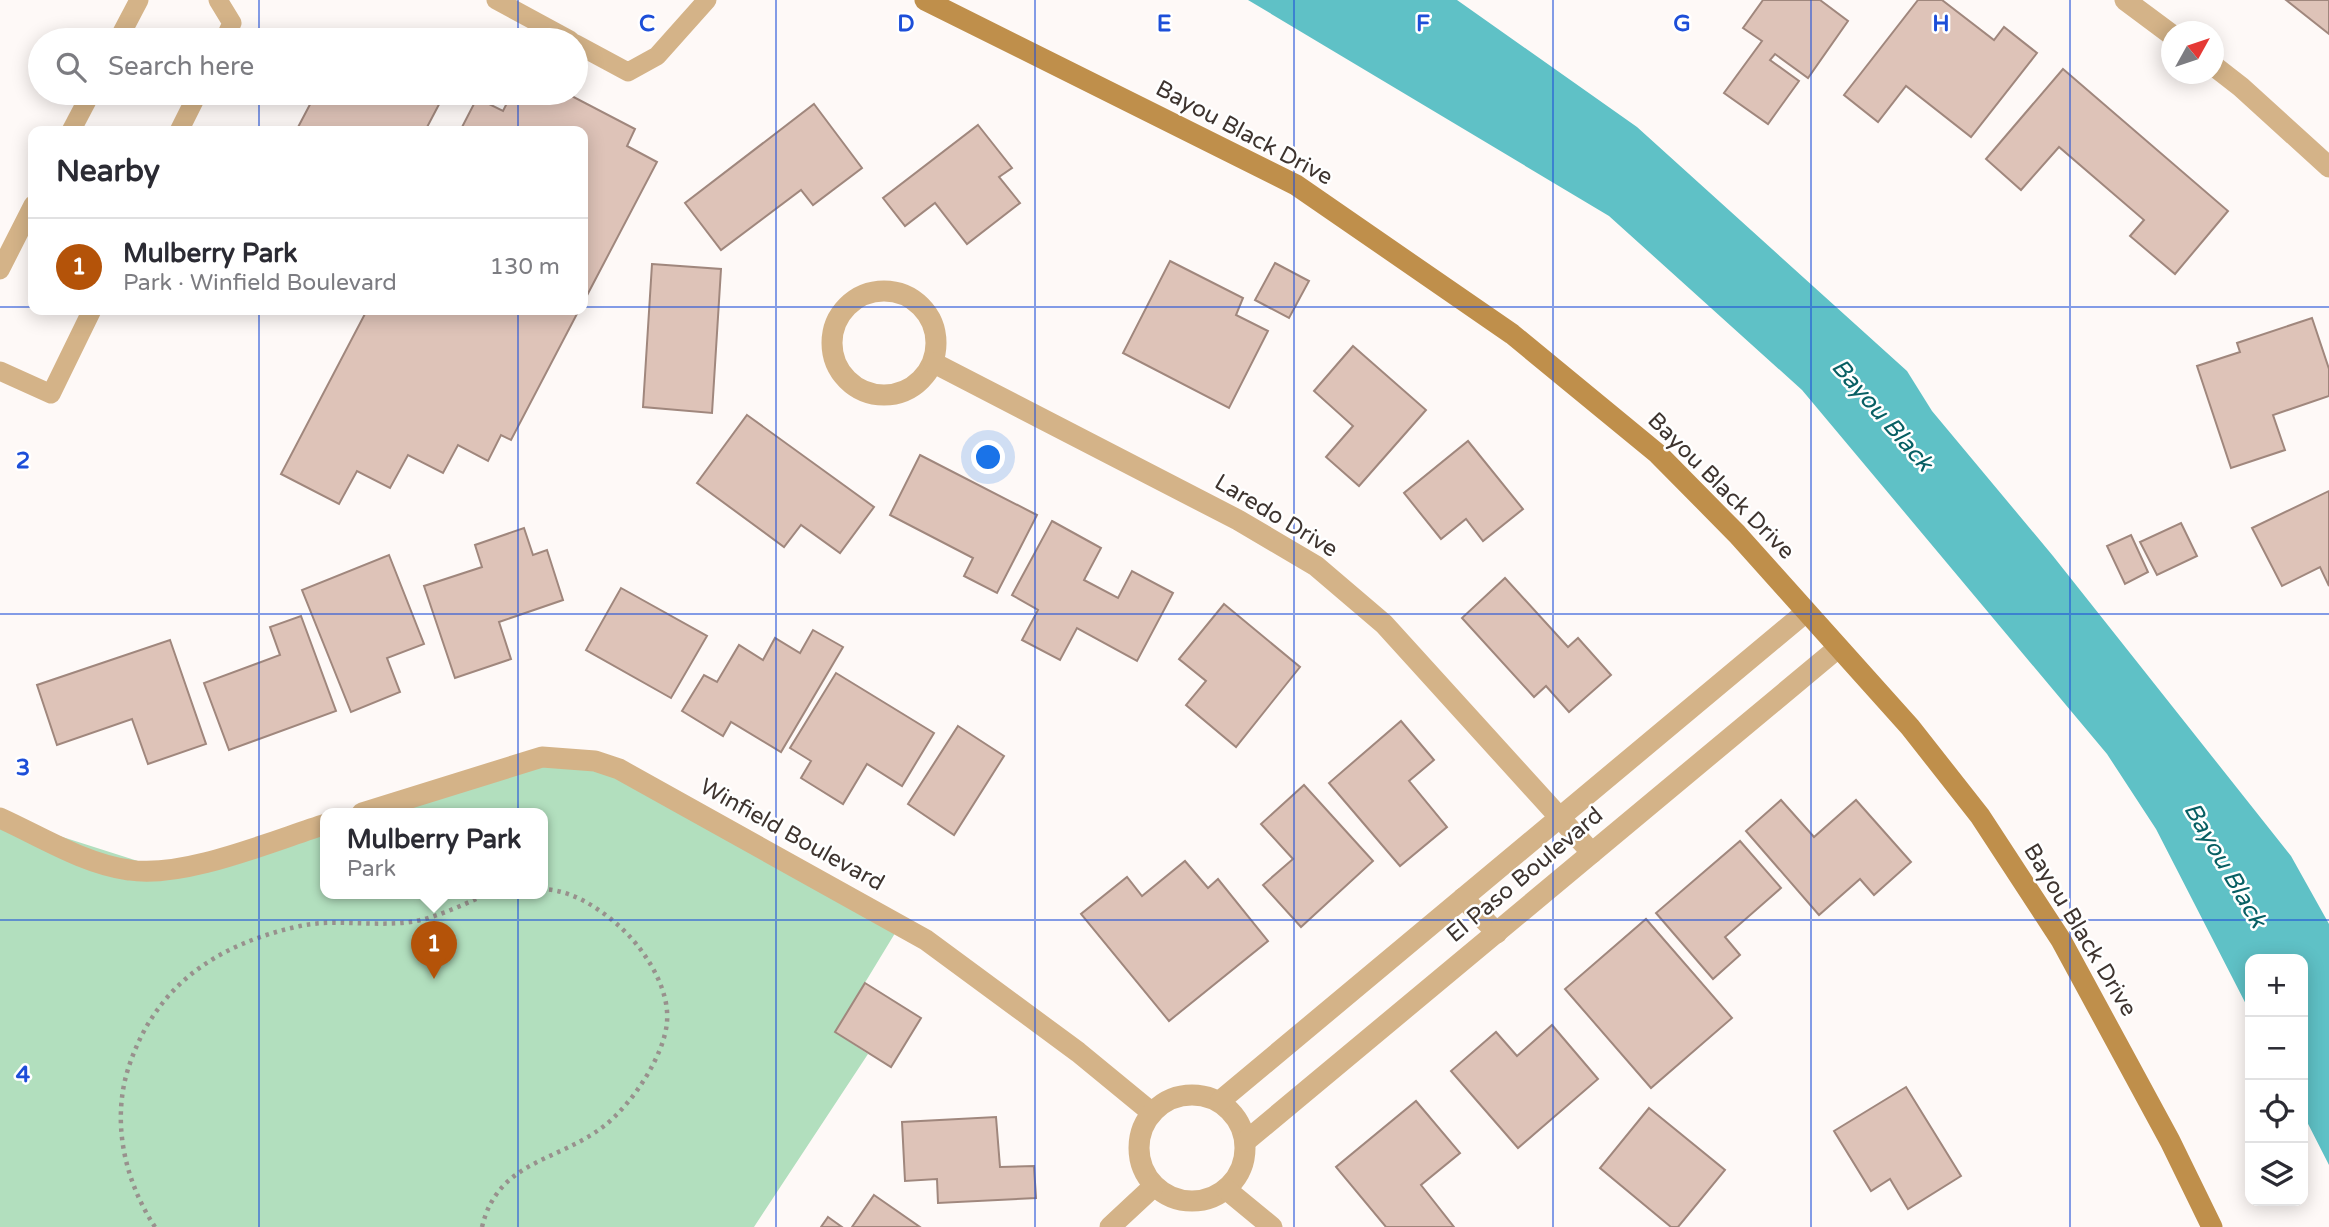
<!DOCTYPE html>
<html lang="en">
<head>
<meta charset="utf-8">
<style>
  :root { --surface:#fff; --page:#f7f7f7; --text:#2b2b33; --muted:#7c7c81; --line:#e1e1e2; --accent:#b45309 }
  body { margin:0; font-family:"Varela Round",sans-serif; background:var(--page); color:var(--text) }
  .controls { position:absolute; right:21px; bottom:21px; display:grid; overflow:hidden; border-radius:14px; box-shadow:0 4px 18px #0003 }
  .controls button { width:63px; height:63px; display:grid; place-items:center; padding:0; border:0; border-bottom:2px solid var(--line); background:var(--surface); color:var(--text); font:35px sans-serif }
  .compass { position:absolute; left:2161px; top:21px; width:63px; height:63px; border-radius:50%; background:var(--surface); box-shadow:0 4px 18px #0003; rotate:50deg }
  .you { position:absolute; left:989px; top:458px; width:24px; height:24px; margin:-18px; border:5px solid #fff; border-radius:50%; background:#1a73e8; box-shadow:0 0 0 10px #1a73e833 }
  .badge { display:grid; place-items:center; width:46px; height:46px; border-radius:50%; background:var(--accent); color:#fff; font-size:23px; font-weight:700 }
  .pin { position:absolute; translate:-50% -58px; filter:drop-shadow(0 2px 4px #0008) }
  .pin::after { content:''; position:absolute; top:37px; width:24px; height:21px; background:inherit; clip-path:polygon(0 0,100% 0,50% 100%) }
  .popup { position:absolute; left:320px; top:808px; width:228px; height:91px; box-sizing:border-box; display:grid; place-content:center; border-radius:14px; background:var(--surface); filter:drop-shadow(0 2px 5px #0005); font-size:23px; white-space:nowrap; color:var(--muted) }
  .popup b { font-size:26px; color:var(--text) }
  .popup::after { content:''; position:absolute; left:50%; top:100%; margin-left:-14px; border:14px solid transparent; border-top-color:var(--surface) }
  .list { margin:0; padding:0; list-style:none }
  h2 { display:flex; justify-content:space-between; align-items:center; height:91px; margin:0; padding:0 28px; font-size:30px }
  h2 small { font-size:23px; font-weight:400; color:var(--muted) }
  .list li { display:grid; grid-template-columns:46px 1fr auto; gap:21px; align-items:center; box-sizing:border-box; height:98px; padding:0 28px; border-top:2px solid var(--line) }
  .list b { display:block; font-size:26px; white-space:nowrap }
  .list p { margin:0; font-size:23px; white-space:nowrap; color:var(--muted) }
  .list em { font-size:23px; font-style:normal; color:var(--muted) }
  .icon { flex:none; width:38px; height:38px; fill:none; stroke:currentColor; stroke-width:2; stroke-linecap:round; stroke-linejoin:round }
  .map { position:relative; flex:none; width:2329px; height:1227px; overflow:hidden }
  .search { position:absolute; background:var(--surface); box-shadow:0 4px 18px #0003; left:28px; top:28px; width:560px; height:77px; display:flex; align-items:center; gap:18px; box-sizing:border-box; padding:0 24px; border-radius:38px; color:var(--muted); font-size:26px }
  .panel { position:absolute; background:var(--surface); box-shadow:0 4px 18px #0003; left:28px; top:126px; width:560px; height:189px; border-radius:14px }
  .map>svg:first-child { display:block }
  .green { fill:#b2dfbe }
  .water { fill:#5fc1c6 }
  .building { fill:#dec3b8; stroke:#a0877d; stroke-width:2 }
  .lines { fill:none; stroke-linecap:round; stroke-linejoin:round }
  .path { stroke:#98918d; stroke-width:4.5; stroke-dasharray:3.5 5; stroke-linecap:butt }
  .service { stroke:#d4b388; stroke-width:19 }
  .minor { stroke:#d4b388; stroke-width:21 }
  .secondary { stroke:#bf8f4b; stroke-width:21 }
  .grid { fill:none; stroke:#1d4ed8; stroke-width:2; stroke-opacity:0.55 }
  .labels { text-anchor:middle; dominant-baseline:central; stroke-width:5; stroke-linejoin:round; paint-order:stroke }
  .street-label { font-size:23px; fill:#3e342f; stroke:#fff }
  .water-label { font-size:24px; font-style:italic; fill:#075f63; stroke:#fff }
  .grid-label { font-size:23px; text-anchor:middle; font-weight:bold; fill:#1d4ed8; stroke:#fff; stroke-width:5; stroke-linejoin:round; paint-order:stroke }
</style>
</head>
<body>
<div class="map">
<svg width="2329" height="1227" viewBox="0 0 2329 1227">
  <rect width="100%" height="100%" fill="#fef9f7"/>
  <polygon class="green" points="542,757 619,769 900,925 835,1032 868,1054 754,1227 0,1227 0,817 166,870 325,824 326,893 542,893 542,813 362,813"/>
  <polygon class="water" points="1248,0 1457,0 1637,127 1907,371 1932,411 2053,556 2291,856 2329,924 2329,1165 2303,1114 2303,959 2250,959 2250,1012 2156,829 2107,754 1802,390 1609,216"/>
  <g class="building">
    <polygon points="1763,0 1820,0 1848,21 1808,78 1775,54 1770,60 1799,81 1768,124 1724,93 1762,41 1743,28"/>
    <polygon points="1918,0 1942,0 1994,40 2004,27 2037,53 1971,137 1906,86 1878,122 1844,95"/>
    <polygon points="2286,0 2329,0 2329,34"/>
    <polygon points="2063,69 2228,211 2175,274 2130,236 2144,220 2059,147 2021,190 1986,159"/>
    <polygon points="316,93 445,93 425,131 296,131"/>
    <polygon points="512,93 533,103 539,93 566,93 635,129 627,146 657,162 583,303 583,131 460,131 477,98 503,111"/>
    <polygon points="814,104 862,168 813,205 801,190 721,250 685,203"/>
    <polygon points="978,125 1012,168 999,177 1020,203 967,244 935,203 905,226 883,198"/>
    <polygon points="1170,261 1243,298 1236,315 1268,331 1229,408 1123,353"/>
    <polygon points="1275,263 1309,281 1289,318 1255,300"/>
    <polygon points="652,264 721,269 712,413 643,407"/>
    <polygon points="367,310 579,310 511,440 501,435 488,461 458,445 443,473 408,455 390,488 357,471 339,504 281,474"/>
    <polygon points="2312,318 2329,369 2329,396 2273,415 2285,450 2231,468 2197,366 2240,352 2237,343"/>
    <polygon points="1353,346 1426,410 1359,486 1326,457 1353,426 1314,391"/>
    <polygon points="747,415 874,507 840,553 801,525 784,547 697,483"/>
    <polygon points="1468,441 1523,509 1483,541 1466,519 1441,539 1404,493"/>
    <polygon points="920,455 1037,515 997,593 964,576 973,558 890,515"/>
    <polygon points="2329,491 2329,586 2320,567 2282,586 2252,528"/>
    <polygon points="1052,521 1101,548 1084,580 1118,598 1132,571 1173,593 1137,661 1077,628 1060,660 1022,640 1038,610 1012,595"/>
    <polygon points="2181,523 2197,556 2157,575 2140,542"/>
    <polygon points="524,528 533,555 547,550 563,600 499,622 511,659 455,678 424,586 482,567 475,545"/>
    <polygon points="2131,535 2148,572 2125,584 2107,546"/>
    <polygon points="389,555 424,644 387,658 400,692 351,712 302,590"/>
    <polygon points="1505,578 1568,647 1578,638 1611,675 1569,712 1546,686 1534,697 1462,618"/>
    <polygon points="621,588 707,636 671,698 586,650"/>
    <polygon points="1224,604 1300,667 1236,747 1186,705 1206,681 1179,659"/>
    <polygon points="301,616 336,711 229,750 204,683 280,655 270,627"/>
    <polygon points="813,630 843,647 781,752 731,722 723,736 682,711 704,675 717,682 739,645 763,660 775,638 800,653"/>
    <polygon points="170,640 206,744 148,764 132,719 57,745 37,685"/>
    <polygon points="836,673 934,733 902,786 867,764 843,804 801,778 811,761 790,748"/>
    <polygon points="1401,721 1434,760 1409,781 1447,827 1400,866 1329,783"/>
    <polygon points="958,726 1004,756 954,835 908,804"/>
    <polygon points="1304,785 1373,861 1301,927 1263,885 1293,859 1261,824"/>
    <polygon points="1781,800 1814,837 1856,800 1911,862 1874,895 1860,879 1819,915 1746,831"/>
    <polygon points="1740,841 1781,888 1725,937 1740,955 1713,979 1656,913"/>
    <polygon points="1185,861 1208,888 1218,879 1268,941 1169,1021 1081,914 1127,877 1142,896"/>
    <polygon points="1646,919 1732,1018 1651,1088 1565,989"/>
    <polygon points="865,983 921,1018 891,1067 835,1032"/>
    <polygon points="1552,1025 1598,1079 1518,1148 1451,1071 1496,1032 1517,1056"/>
    <polygon points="1906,1087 1961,1176 1908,1209 1890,1179 1871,1191 1834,1131"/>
    <polygon points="1416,1101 1460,1153 1421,1185 1454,1227 1386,1227 1336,1167"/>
    <polygon points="1649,1108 1725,1170 1678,1227 1671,1227 1600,1168"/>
    <polygon points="996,1117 1000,1167 1034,1166 1036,1198 938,1203 937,1179 905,1181 902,1122"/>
    <polygon points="874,1195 920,1227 852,1227"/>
    <polygon points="828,1217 842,1227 821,1227"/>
  </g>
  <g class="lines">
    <g class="path">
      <path d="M 155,1227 C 124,1180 111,1120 129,1066 C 156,985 217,944 300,926 C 337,918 378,928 416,921 C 441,916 466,903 490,893"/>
      <path d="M 482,1227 C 498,1160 558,1162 604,1126 C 631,1105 664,1057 667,1022 C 670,987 643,947 618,925 C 596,906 571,890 542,889"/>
    </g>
    <g class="service">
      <polyline points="218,0 232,23 224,40"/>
      <polyline points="496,0 570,40"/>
      <polyline points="118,40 139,0"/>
      <polyline points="576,44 628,72 657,56 707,0"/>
      <polyline points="71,131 91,93"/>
      <polyline points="179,131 198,93"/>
      <polyline points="0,270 33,205"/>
      <polyline points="0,371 51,394 92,310"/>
    </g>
    <g class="minor">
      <polyline points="2125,0 2172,35"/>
      <polyline points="2214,66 2241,87 2329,167"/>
      <circle cx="884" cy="343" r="52"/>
      <polyline points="934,363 1238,520 1316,566 1384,624 1592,853"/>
      <polyline points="362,813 542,757 595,761 619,769 926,940 1078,1052 1151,1112"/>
      <path d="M 0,818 C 40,836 84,864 129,870 C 183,879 272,841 326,824"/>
      <polyline points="1463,898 1497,933"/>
      <circle cx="1192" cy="1148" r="53"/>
      <polyline points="1220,1101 1806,612"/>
      <polyline points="1246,1141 1838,648"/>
      <polyline points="1227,1190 1272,1227"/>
      <polyline points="1110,1227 1154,1186"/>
    </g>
    <polyline class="secondary" points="925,0 1296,185 1512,334 1658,454 1737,534 1910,727 1980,816 2061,940 2170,1141 2212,1227"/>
  </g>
  <path class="grid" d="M 259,0 L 259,40M 518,0 L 518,40M 776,0 L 776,1227M 1035,0 L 1035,1227M 1294,0 L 1294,1227M 1553,0 L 1553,1227M 1811,0 L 1811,1227M 2070,0 L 2070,1227M 259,93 L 259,131M 518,93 L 518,131M 0,307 L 33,307M 583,307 L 2329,307M 259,310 L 259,1227M 518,310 L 518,1227M 0,614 L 2329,614M 0,920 L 2329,920"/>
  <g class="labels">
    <g class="street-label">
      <text transform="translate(1244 133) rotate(28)">Bayou Black Drive</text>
      <text transform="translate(1721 486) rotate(45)">Bayou Black Drive</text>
      <text transform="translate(1276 516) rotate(31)">Laredo Drive</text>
      <text transform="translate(792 835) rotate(29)">Winfield Boulevard</text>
      <text transform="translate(1525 875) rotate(-40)">El Paso Boulevard</text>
      <text transform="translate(2080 930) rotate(59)">Bayou Black Drive</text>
    </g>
    <g class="water-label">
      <text transform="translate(1882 415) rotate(49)">Bayou Black</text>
      <text transform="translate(2225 865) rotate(60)">Bayou Black</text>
    </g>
  </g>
  <g class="grid-label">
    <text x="647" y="31">C</text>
    <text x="906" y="31">D</text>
    <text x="1164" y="31">E</text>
    <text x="1423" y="31">F</text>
    <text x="1682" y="31">G</text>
    <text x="1941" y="31">H</text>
    <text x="23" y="468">2</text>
    <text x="23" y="775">3</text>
    <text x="23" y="1082">4</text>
  </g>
</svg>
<div class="controls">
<button>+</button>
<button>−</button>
<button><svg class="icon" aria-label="locate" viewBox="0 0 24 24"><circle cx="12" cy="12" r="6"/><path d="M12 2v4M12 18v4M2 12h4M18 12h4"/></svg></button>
<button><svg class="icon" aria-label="layers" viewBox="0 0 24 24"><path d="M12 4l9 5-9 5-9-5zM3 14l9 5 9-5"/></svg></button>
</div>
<svg class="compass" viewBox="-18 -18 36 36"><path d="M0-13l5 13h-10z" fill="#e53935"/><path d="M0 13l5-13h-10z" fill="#7c7c81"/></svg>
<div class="you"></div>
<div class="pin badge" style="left:434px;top:979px">1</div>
<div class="popup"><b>Mulberry Park</b>Park</div>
<div class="search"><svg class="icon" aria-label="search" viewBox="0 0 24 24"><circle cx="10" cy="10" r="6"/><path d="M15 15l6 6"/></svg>Search here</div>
<section class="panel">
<h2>Nearby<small></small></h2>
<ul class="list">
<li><span class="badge">1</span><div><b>Mulberry Park</b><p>Park · Winfield Boulevard</p></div><em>130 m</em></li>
</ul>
</section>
</div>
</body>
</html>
